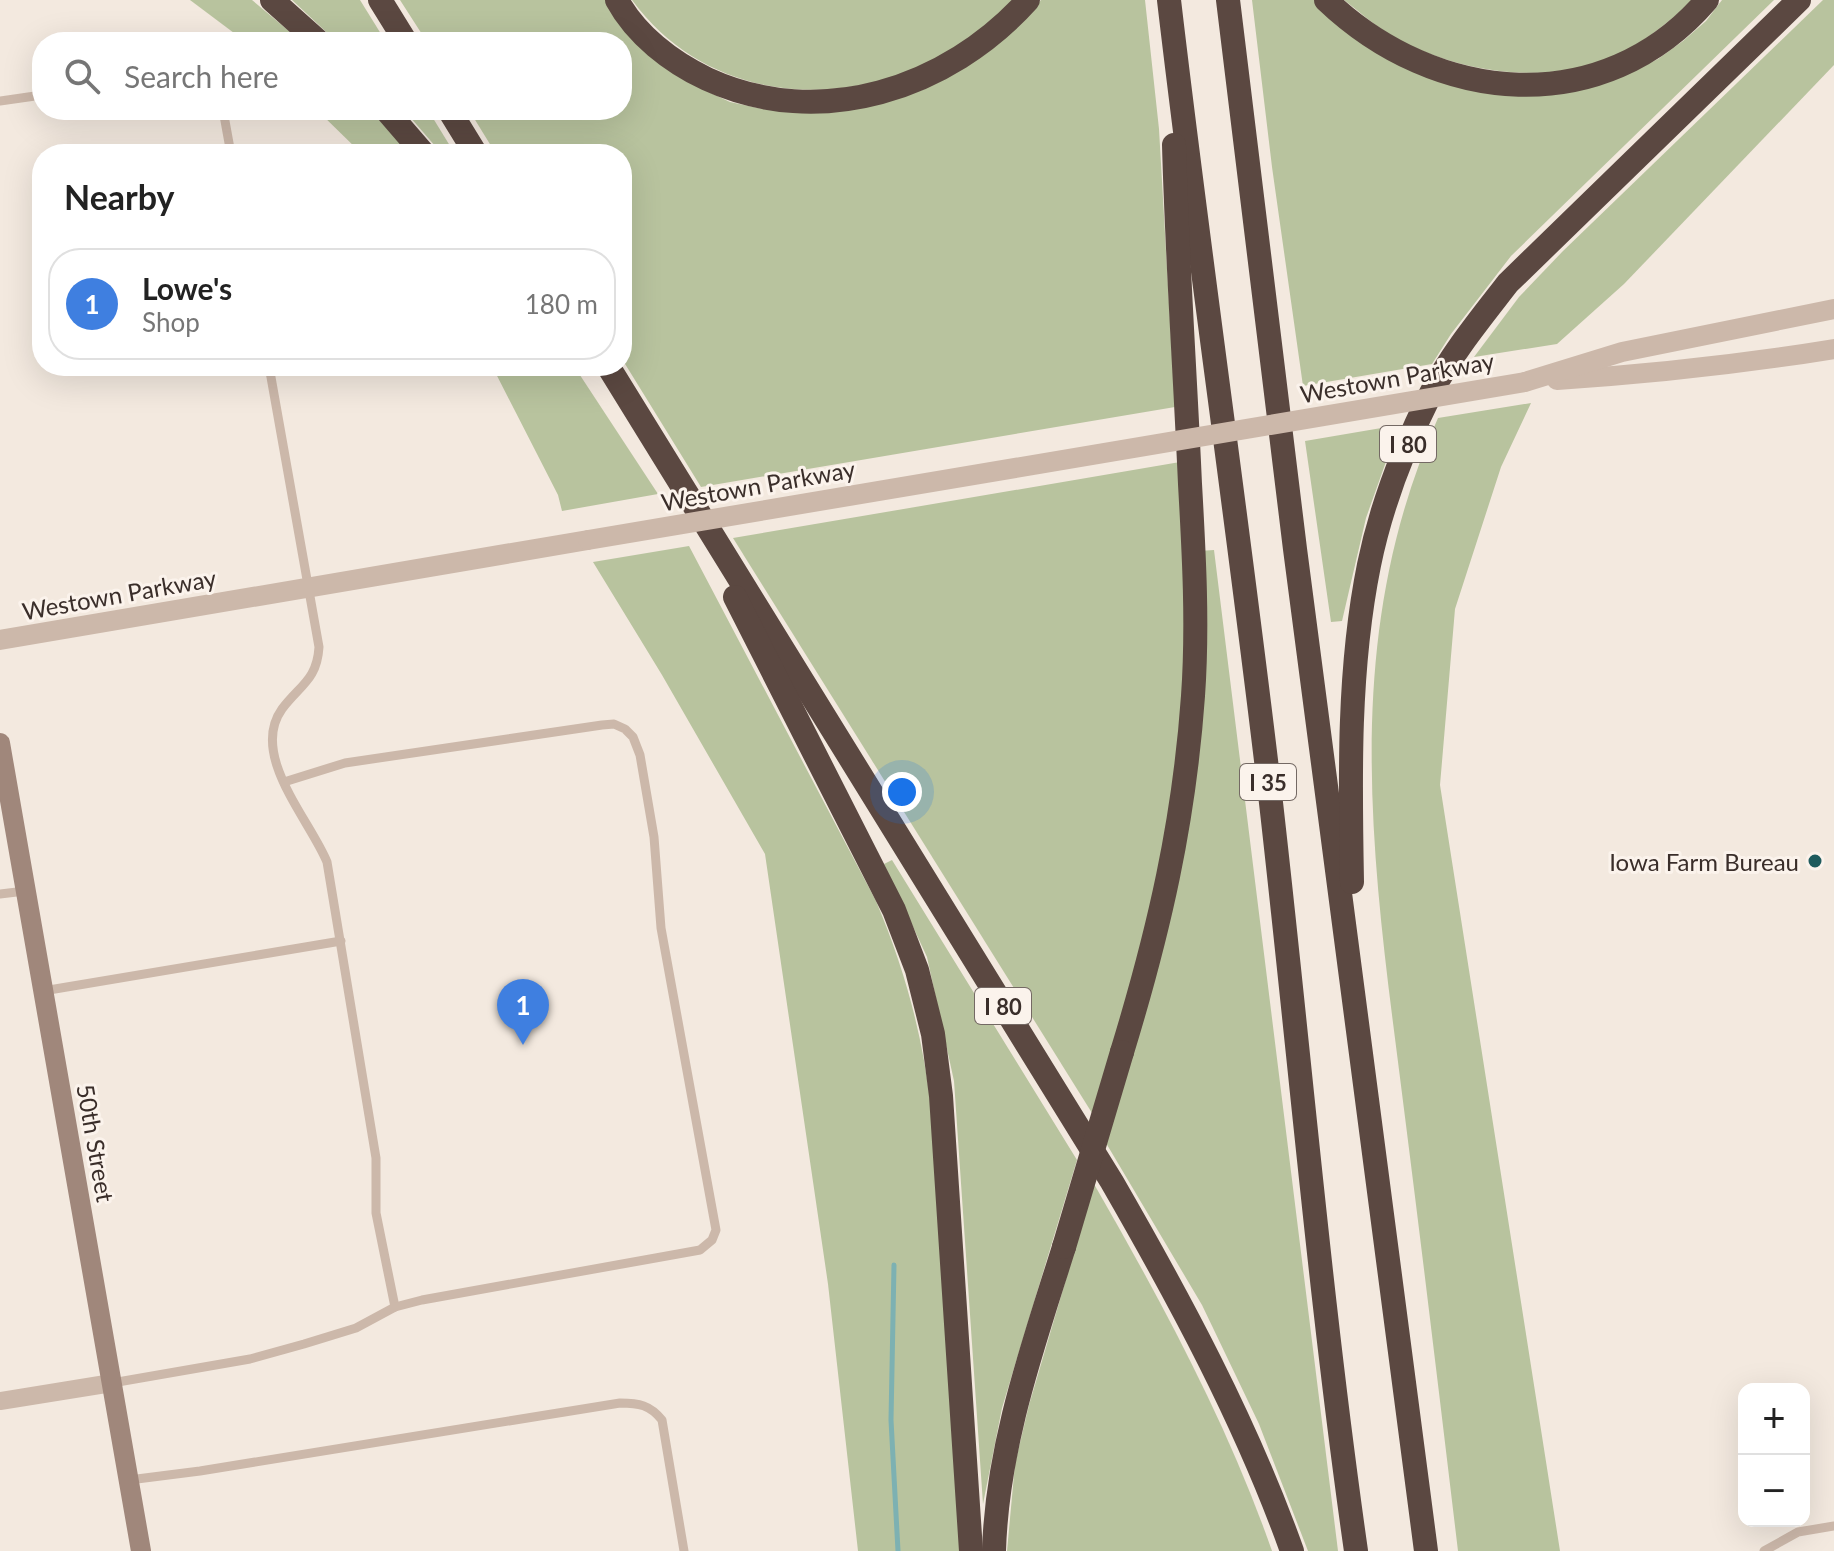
<!DOCTYPE html>
<html lang="en">
<head>
<meta charset="utf-8">
<style>
  :root { --surface:#fff; --page:#f2f2f2; --text:#222; --muted:#767676; --line:#e0e0e0; --accent:#7c3aed }
  body { margin:0; font-family:Lato,sans-serif; background:var(--page); color:var(--text) }
  .controls { position:absolute; right:24px; bottom:24px; display:grid; overflow:hidden; border-radius:16px; box-shadow:0 8px 32px #0002 }
  .controls button { width:72px; height:72px; display:grid; place-items:center; padding:0; border:0; border-bottom:2px solid var(--line); background:var(--surface); color:var(--text); font:40px sans-serif }
  .you { position:absolute; left:902px; top:792px; width:28px; height:28px; margin:-20px; border:6px solid #fff; border-radius:50%; background:#1a73e8; box-shadow:0 0 0 12px #1a73e833 }
  .badge { display:grid; place-items:center; width:52px; height:52px; border-radius:50%; background:var(--accent); color:#fff; font-size:26px; font-weight:700 }
  .pin { position:absolute; translate:-50% -66px; filter:drop-shadow(0 2px 4px #0008) }
  .pin::after { content:''; position:absolute; top:42px; width:28px; height:24px; background:inherit; clip-path:polygon(0 0,100% 0,50% 100%) }
  .list { margin:0; padding:0; list-style:none }
  h2 { display:flex; justify-content:space-between; align-items:center; height:104px; margin:0; padding:0 32px; font-size:34px }
  h2 small { font-size:26px; font-weight:400; color:var(--muted) }
  .list li { display:grid; grid-template-columns:52px 1fr auto; gap:24px; align-items:center; box-sizing:border-box; height:112px; margin:0 16px 16px; padding:0 16px; border:2px solid var(--line); border-radius:32px }
  .list b { display:block; font-size:30px; white-space:nowrap }
  .list p { margin:0; font-size:26px; white-space:nowrap; color:var(--muted) }
  .list em { font-size:26px; font-style:normal; color:var(--muted) }
  .icon { flex:none; width:44px; height:44px; fill:none; stroke:currentColor; stroke-width:2; stroke-linecap:round; stroke-linejoin:round }
  .map { position:relative; flex:none; width:1834px; height:1551px; overflow:hidden }
  .search { position:absolute; background:var(--surface); box-shadow:0 8px 32px #0002; left:32px; top:32px; width:600px; height:88px; display:flex; align-items:center; gap:20px; box-sizing:border-box; padding:0 28px; border-radius:32px; color:var(--muted); font-size:30px }
  .panel { position:absolute; background:var(--surface); box-shadow:0 8px 32px #0002; left:32px; top:144px; width:600px; height:232px; border-radius:32px }
  .map>svg:first-child { display:block }
  .green { fill:#b8c39e }
  .lines { fill:none; stroke-linecap:round; stroke-linejoin:round }
  .stream { stroke:#7db1b2; stroke-width:5 }
  .service { stroke:#ccb8aa; stroke-width:9 }
  .minor { stroke:#ccb8aa; stroke-width:18 }
  .tertiary { stroke:#ccb8aa; stroke-width:20 }
  .secondary { stroke:#a0877b; stroke-width:20 }
  .motorway { stroke:#5b4841; stroke-width:24 }
  .tertiary-bridge { stroke:#ccb8aa; stroke-width:20 }
  .motorway-bridge { stroke:#5b4841; stroke-width:24 }
  .poi-dot { fill:#1e5b5d; stroke:#fbf3ec; stroke-width:3 }
  .labels { text-anchor:middle; dominant-baseline:central; stroke-width:6; stroke-linejoin:round; paint-order:stroke }
  .shield { fill:#fbf3ec; stroke:#746964; stroke-width:2 }
  .shield-label { font-size:22px; font-weight:bold; fill:#3a2e2a }
  .street-label { font-size:24px; fill:#3a2e2a; stroke:#fbf3ec }
  .poi-label { font-size:24px; fill:#3a2e2a; stroke:#fbf3ec; text-anchor:end }
</style>
</head>
<body>
<div class="map">
<svg width="1834" height="1551" viewBox="0 0 1834 1551">
  <rect width="100%" height="100%" fill="#f3e9df"/>
  <g class="green">
    <polygon points="190,0 252,0 302,42 246,42"/>
    <polygon points="292,0 360,0 386,42 337,42"/>
    <polygon points="400,0 607,0 698,87 730,102 768,110 809,112 923,90 984,55 1009,34 1041,0 1145,0 1159,129 1175,407 701,487 622,359 622,154 496,154 469,110 622,110 622,42 427,42"/>
    <path d="M 632,0 L 1013,0 C 995,17 977,34 956,47 C 851,114 709,105 632,0 Z"/>
    <polygon points="1252,0 1314,0 1420,73 1625,75 1658,59 1683,41 1706,21 1722,0 1774,0 1511,256 1451,334 1432,364 1303,386 1272,167"/>
    <path d="M 1344,0 L 1693,0 C 1668,23 1640,46 1608,59 C 1542,85 1460,72 1399,40 C 1379,29 1362,14 1344,0 Z"/>
    <polygon points="1823,0 1834,0 1834,65 1624,284 1557,344 1474,357 1519,297 1563,251"/>
    <polygon points="317,110 370,110 410,154 362,154"/>
    <polygon points="404,110 428,110 455,154 442,154"/>
    <polygon points="492,366 574,366 658,494 562,511 558,495"/>
    <path d="M 1531,403 L 1501,467 L 1455,609 L 1440,785 L 1560,1551 L 1458,1551 C 1441,1409 1424,1267 1406,1125 C 1376,883 1334,650 1438,418 Z"/>
    <polygon points="1399,425 1366,518 1342,621 1331,622 1305,441"/>
    <polygon points="1180,462 1189,658 1165,870 1092,1113 733,538"/>
    <path d="M 689,546 L 876,901 C 905,970 922,1033 931,1107 L 961,1551 L 858,1551 L 828,1284 L 765,854 L 662,675 L 593,562 Z"/>
    <polygon points="1214,550 1338,1551 1308,1551 1259,1424 1202,1305 1106,1143 1148,1000 1199,551"/>
    <polygon points="892,860 1077,1160 1002,1408 983,1504 954,1081 927,957 884,864"/>
    <path d="M 1094,1184 C 1161,1301 1227,1422 1272,1551 L 1007,1551 L 1015,1464 L 1029,1405 Z"/>
  </g>
  <g class="lines">
    <polyline class="stream" points="894,1265 891,1420 898,1551"/>
    <g class="service">
      <polyline points="0,101 42,95"/>
      <polyline points="223,110 231,154"/>
      <path d="M 269,366 L 319,647 C 317,680 300,685 282,709 C 249,755 310,820 327,862 L 376,1158 L 376,1213 L 395,1307"/>
      <polyline points="0,894 25,891"/>
      <polyline points="43,991 341,941"/>
      <polyline points="112,1383 250,1359 304,1344 356,1328 395,1307 422,1300 700,1250 712,1240 716,1230 661,928 654,837 640,755 633,737 625,729 614,724 602,725 345,763 284,782"/>
      <path d="M 129,1480 L 200,1471 L 620,1403 C 639,1403 650,1405 662,1420 L 684,1551"/>
      <polyline points="1764,1551 1798,1532 1834,1526"/>
    </g>
    <polyline class="minor" points="0,1401 112,1383"/>
    <g class="tertiary">
      <path d="M 1557,380 C 1650,374 1742,364 1834,349"/>
      <polyline points="1525,382 1622,352 1834,309"/>
      <polyline points="0,640 588,540"/>
    </g>
    <polyline class="secondary" points="0,743 141,1551"/>
    <g class="motorway">
      <polyline points="272,0 319,42"/>
      <polyline points="380,0 406,42"/>
      <path d="M 617,0 C 636,35 671,62 707,79 C 820,131 948,89 1028,0"/>
      <path d="M 1169,0 C 1200,265 1239,529 1270,794 C 1299,1047 1320,1300 1356,1551"/>
      <polyline points="1228,0 1295,549 1426,1551"/>
      <path d="M 1326,0 C 1436,105 1603,121 1707,0"/>
      <polyline points="386,110 424,154"/>
      <polyline points="449,110 476,154"/>
      <path d="M 608,366 L 1112,1182 C 1180,1300 1246,1422 1292,1551"/>
      <polyline points="735,597 894,910 917,970 933,1034 941,1096 971,1551"/>
      <path d="M 1352,882 C 1350,777 1348,669 1369,565 C 1381,506 1404,447 1431,393 C 1452,353 1481,318 1508,283 L 1799,0"/>
      <path d="M 1122,1052 C 1159,931 1184,823 1193,696 C 1198,626 1194,554 1190,484 C 1185,371 1177,258 1174,145"/>
      <path d="M 994,1551 C 997,1446 1033,1346 1064,1247"/>
    </g>
    <polyline class="tertiary-bridge" points="588,540 1525,382"/>
    <polyline class="motorway-bridge" points="1064,1247 1122,1052"/>
  </g>
  <circle class="poi-dot" cx="1815" cy="861" r="8"/>
  <g class="labels">
    <g class="shield">
      <rect x="1380" y="426" width="56" height="36" rx="6"/>
      <rect x="1240" y="764" width="56" height="36" rx="6"/>
      <rect x="975" y="988" width="56" height="36" rx="6"/>
    </g>
    <g class="shield-label">
      <text x="1408" y="444">I 80</text>
      <text x="1268" y="782">I 35</text>
      <text x="1003" y="1006">I 80</text>
    </g>
    <g class="street-label">
      <text transform="translate(1397 377) rotate(-10)">Westown Parkway</text>
      <text transform="translate(758 485) rotate(-10)">Westown Parkway</text>
      <text transform="translate(119 594) rotate(-10)">Westown Parkway</text>
      <text transform="translate(96 1143) rotate(80)">50th Street</text>
    </g>
    <g class="poi-label">
      <text x="1799" y="861">Iowa Farm Bureau</text>
    </g>
  </g>
</svg>
<div class="controls">
<button>+</button>
<button>−</button>
</div>
<div class="you"></div>
<div class="pin badge" style="left:523px;top:1045px;background:#3f7fe0">1</div>
<div class="search"><svg class="icon" aria-label="search" viewBox="0 0 24 24"><circle cx="10" cy="10" r="6"/><path d="M15 15l6 6"/></svg>Search here</div>
<section class="panel">
<h2>Nearby<small></small></h2>
<ul class="list">
<li><span class="badge" style="background:#3f7fe0">1</span><div><b>Lowe's</b><p>Shop</p></div><em>180 m</em></li>
</ul>
</section>
</div>
</body>
</html>
